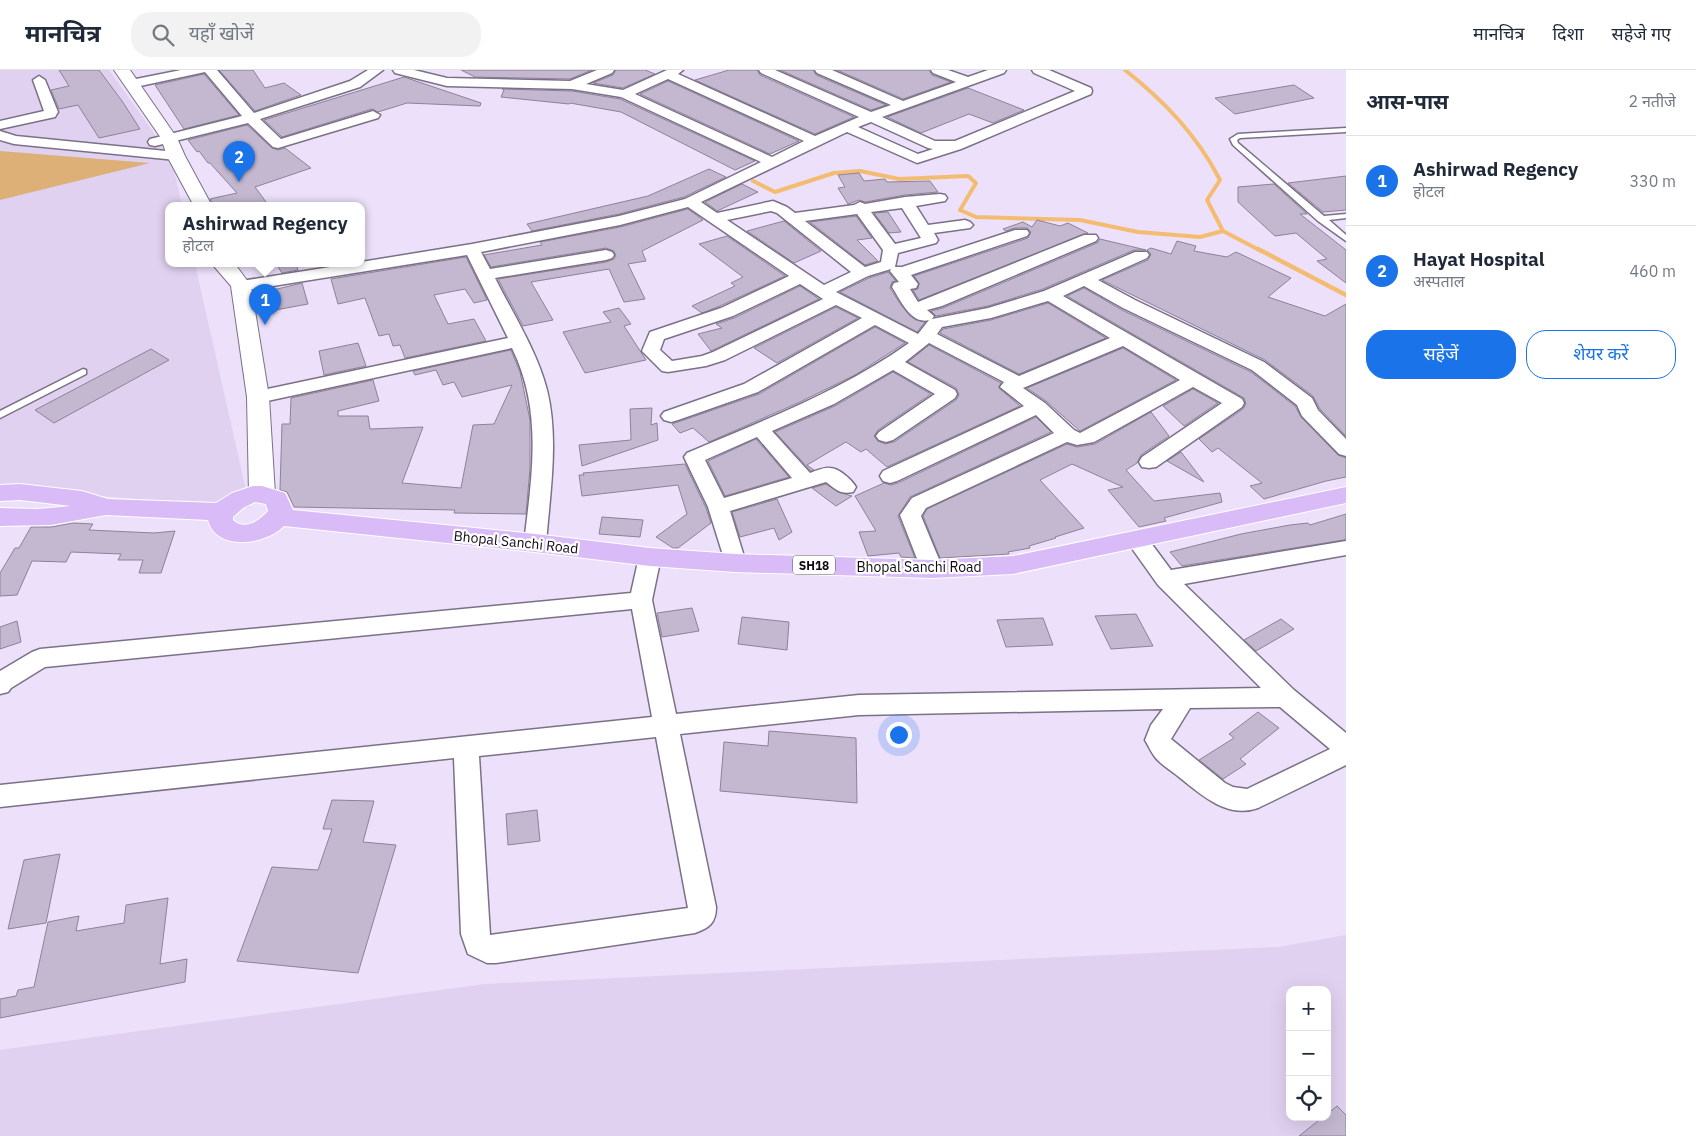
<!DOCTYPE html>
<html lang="hi">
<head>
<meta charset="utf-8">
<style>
  :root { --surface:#fff; --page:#f2f2f3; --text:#1f2937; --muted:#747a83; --line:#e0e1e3; --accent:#1a73e8 }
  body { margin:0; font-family:"IBM Plex Sans","Noto Sans Devanagari",sans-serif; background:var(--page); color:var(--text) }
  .controls { position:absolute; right:15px; bottom:15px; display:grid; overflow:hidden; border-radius:10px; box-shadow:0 5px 20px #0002 }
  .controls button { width:45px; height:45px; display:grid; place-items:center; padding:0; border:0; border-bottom:1px solid var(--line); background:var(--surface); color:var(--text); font:25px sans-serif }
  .you { position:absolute; left:898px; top:664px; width:18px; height:18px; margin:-12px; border:4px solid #fff; border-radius:50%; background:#1a73e8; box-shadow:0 0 0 8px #1a73e833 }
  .badge { display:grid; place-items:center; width:32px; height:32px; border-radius:50%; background:var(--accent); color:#fff; font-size:16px; font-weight:700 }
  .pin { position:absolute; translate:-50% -41px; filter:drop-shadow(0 1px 2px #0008) }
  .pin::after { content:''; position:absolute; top:26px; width:18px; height:15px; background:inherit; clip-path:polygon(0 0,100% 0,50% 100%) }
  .popup { position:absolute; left:165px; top:132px; width:200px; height:65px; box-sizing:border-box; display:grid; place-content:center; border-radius:10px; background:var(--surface); filter:drop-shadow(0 1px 4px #0005); font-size:16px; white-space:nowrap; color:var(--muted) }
  .popup b { font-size:19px; color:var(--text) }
  .popup::after { content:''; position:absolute; left:50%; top:100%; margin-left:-10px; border:10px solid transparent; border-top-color:var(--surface) }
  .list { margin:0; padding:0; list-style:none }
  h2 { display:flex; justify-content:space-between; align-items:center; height:65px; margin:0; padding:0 20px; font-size:21px }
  h2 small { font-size:16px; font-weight:400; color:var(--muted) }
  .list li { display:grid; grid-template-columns:32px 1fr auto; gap:15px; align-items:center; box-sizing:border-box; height:90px; padding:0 20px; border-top:1px solid var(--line) }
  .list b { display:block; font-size:19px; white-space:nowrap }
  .list p { margin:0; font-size:16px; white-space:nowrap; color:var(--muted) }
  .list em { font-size:16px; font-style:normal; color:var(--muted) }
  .actions { display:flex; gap:10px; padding:15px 20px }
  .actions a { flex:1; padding:11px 0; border:1px solid var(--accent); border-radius:20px; text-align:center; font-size:18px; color:var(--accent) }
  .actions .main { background:var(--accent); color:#fff }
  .icon { flex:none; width:28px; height:28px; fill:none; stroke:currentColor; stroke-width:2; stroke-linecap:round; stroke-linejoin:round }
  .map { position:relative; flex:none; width:1346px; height:1066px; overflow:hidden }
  header { display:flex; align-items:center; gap:30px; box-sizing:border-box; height:70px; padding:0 25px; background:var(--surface); border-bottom:1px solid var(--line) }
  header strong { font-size:24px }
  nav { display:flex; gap:28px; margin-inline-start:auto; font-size:18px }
  .search { width:350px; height:45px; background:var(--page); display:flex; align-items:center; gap:12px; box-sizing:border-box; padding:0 18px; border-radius:20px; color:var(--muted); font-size:19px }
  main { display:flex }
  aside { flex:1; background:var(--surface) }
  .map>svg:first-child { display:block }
  .built { fill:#e0d1f0; fill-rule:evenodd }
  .green { fill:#dcb077 }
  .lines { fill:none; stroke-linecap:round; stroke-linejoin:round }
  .stream-far1 { stroke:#f4bc71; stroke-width:4 }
  .stream { stroke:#f4bc71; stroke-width:4.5 }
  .building { fill:#c4b8d1; stroke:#8d8299 }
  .lane-casing { stroke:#7b7187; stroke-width:3 }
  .street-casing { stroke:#7b7187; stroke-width:3 }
  .secondary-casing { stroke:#7b7187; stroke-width:2 }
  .primary-casing { stroke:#fff; stroke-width:2 }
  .lane { fill:#fff; fill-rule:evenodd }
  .street { fill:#fff; fill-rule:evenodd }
  .secondary { fill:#fff; fill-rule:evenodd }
  .primary { fill:#d9bbf7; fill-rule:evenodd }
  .labels { text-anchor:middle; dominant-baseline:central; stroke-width:4.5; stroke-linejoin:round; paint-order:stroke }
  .shield { fill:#fff; stroke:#56545a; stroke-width:1 }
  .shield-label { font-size:12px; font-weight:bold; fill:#0e0a13 }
  .street-label { font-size:14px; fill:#0e0a13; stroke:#fff }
</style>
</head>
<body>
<header>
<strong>मानचित्र</strong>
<div class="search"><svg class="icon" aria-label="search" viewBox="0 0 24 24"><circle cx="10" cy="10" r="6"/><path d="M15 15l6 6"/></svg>यहाँ खोजें</div>
<nav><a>मानचित्र</a><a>दिशा</a><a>सहेजे गए</a></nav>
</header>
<main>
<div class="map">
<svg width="1346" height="1066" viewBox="0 0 1346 1066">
  <rect width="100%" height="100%" fill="#ece0fa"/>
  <g class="built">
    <polygon points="0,0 109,0 171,87 182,136 169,136 169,194 195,194 250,438 0,418"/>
    <path d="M 1346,865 L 1346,1066 L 0,1066 L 0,980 L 485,914 L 1278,877 ZM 1290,920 L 1327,920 L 1327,1047 L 1290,1047 Z"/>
  </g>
  <polygon class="green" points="0,81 150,93 0,130"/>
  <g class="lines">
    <g class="stream-far1">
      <path d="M 1125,0 C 1164,31 1197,65 1220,110 L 1207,130 L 1223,161 L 1261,181"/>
      <polyline points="753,111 775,122 834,103 860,101 899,109 968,106 976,113 960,140 976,147 1080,150 1138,162 1200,167 1223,161"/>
    </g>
    <polyline class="stream" points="1258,179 1346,225"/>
  </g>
  <g class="building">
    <polygon points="59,0 99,0 122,31 140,59 99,68 78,35 59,39 51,20 69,16"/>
    <polygon points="219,0 253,0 265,18 284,13 301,25 255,41"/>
    <polygon points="461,0 592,0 570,9 475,7"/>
    <polygon points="616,0 645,0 655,4 623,18 593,13 613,5"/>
    <polygon points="729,0 757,0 760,5 854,47 815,64 695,10"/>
    <polygon points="780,0 813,0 816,5 886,35 871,40"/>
    <polygon points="837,0 929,0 932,5 951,12 903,29"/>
    <polygon points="204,4 239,45 184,59 155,15"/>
    <polygon points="404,7 481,33 480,36 407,33 378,42 372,39 282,67 264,50"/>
    <polygon points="668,11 799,71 770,84 640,24"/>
    <polygon points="1294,15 1314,28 1235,44 1215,28"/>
    <polygon points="968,18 1024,40 993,53 969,44 921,63 887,47"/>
    <polygon points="502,19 572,21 620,29 755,91 735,100 621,42 570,33 569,34 501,27 504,20"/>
    <polygon points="247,55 272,78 278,80 285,78 311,98 255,117 269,136 214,136 210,129 237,123 210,93 208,93 199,81 197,82 188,70"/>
    <polygon points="709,99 726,107 684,127 619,144 532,161 527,154 648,126"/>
    <polygon points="859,103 864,111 885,109 887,112 930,111 938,122 905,125 865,132 859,130 848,134 838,118 845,117 838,105"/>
    <polygon points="1346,106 1346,140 1323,142 1288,113"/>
    <polygon points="742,114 758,122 717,141 705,132"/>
    <polygon points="1274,114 1307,144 1300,144 1346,180 1346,213 1317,191 1327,189 1296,163 1275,166 1238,132 1238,117"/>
    <polygon points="688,139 703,150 642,181 646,191 628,194 645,229 624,232 609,199 531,212 553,250 523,256 498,209 606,192 614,189 616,186 614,181 606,178 491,197 484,185 542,175 540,172 620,157"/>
    <polygon points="888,142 901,162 889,163 874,143"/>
    <polygon points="856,146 872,168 857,170 878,191 865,195 810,152"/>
    <polygon points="1037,150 1060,156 1068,153 1088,163 919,230 913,220 918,219 919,213 914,206 1028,168 1031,162 1027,158 1015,158 1006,161 1003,159 1023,152 1032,157"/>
    <polygon points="784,151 821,181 794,193 747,161"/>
    <polygon points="727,166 785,206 720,236 702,243 692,236 735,216 731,213 743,207 699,174"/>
    <polygon points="1100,169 1146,180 1134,180 1043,219 988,236 936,246 931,241 943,238 1097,173"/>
    <polygon points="1177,171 1196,176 1194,181 1227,187 1236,182 1291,208 1268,227 1325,246 1346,234 1346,366 1320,339 1313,326 1265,290 1102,210 1148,190 1151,184 1147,180 1151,178 1171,184"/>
    <polygon points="466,187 487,230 474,233 465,219 434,225 448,254 474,249 486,271 405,288 400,275 393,276 389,264 379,266 365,228 338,234 331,209"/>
    <polygon points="276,194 296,194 298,200 282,203"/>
    <polygon points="888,202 896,211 892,212 890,218 901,235 910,246 916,250 925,252 917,262 840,222 869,208"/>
    <polygon points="302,213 308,234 270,241 265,222"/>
    <polygon points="800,216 819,229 711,281 698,264 722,258 716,254 734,248"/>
    <polygon points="1084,218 1122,240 1251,302 1295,336 1301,347 1338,385 1346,388 1346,407 1326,411 1264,429 1250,416 1262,413 1218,378 1212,382 1199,369 1243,339 1246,334 1244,328 1067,226"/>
    <polygon points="1048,233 1106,268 1019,304 940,263 943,259 991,250"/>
    <polygon points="836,237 858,248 777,293 754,278"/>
    <polygon points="619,238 631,254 624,256 646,290 585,303 563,262 611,252 603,242"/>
    <polygon points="875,257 905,273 855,305 800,332 709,372 693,358 680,363 672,354 759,324"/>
    <polygon points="358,273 366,296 324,305 319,281"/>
    <polygon points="929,275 1001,313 999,318 1020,336 887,397 866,379 861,382 846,372 807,395 814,400 811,401 775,362 835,336 893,302 931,324 878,360 874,366 878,371 885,374 894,372 956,330 959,325 956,318 908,292"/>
    <polygon points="1123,278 1176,310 1080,361 1046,331 1027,318"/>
    <polygon points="151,279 169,290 54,353 35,340"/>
    <polygon points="511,280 520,302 530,350 530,398 526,444 454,443 455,440 294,437 287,422 280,420 282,354 290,354 291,328 373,310 379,331 338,341 338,346 368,346 370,359 423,357 402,413 461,418 473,355 494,354 512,315 462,327 454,312 443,315 436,300 415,305 413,301"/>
    <polygon points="1193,319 1218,333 1184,356 1163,336"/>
    <polygon points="652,338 651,355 657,353 658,370 582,396 579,375 631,370 630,339"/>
    <polygon points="1151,342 1169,366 1141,385 1137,393 1126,400 1154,431 1220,423 1222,432 1164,448 1166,451 1139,457 1108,420 1123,417 1072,394 1040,410 1084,458 1055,467 1056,468 1029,476 1030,478 1008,482 1009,484 940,488 923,446 927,439 1067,374 1077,377 1095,374"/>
    <polygon points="1036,347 1051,362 910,427 898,446 915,488 901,487 899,483 868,486 859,462 876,461 855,426 884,413 891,415 898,413"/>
    <polygon points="756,369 789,407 725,426 708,391"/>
    <polygon points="1181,382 1204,412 1167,391"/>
    <polygon points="685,394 706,438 711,453 678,478 673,478 656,467 687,444 678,415 582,426 579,405 584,405 583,403"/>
    <polygon points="826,414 838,422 852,426 836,436 812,418"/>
    <polygon points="777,429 792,462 779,470 774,458 740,467 732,442"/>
    <polygon points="1346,444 1346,469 1344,470 1182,496 1170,482 1241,464 1290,455 1308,453 1310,455"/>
    <polygon points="602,447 643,450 640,467 599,464"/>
    <polygon points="73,453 93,454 89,460 154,463 175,461 161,503 139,503 143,490 118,490 121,484 71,482 66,492 32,491 17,525 0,526 0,503 15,478 19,478 31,457 51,457"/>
    <polygon points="692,538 699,561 662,567 657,543"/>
    <polygon points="1136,544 1153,576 1111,579 1095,546"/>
    <polygon points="742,547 789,552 787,580 738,574"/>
    <polygon points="1043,548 1053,575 1006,577 997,550"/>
    <polygon points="1281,549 1294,559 1256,581 1244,570"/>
    <polygon points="17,551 21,572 0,579 0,557"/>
    <polygon points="1258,642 1279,658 1240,689 1246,694 1223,709 1199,690 1234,668 1229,664"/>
    <polygon points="769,661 856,668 857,733 720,721 724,672 768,676"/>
    <polygon points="332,730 374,731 363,772 396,775 358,903 237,891 272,797 318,800 332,759 323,759"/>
    <polygon points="537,740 540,771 508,775 506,744"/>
    <polygon points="60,784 46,853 8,859 24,790"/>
    <polygon points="168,828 160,894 187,889 185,912 0,948 0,929 16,926 18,920 34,917 48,852 79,846 76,861 124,853 126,835"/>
    <polygon points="1337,1036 1346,1045 1346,1066 1299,1066 1323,1047 1327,1047 1327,1044"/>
  </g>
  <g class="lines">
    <g class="lane-casing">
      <g id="lane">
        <polygon points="1346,58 1346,62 1240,68 1237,70 1238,73 1324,146 1346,144 1346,148 1329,150 1346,165 1346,171 1318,151 1233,75 1230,69 1238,64"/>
        <polygon points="83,299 86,300 86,304 0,348 0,341"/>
      </g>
    </g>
    <g class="street-casing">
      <g id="street">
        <polygon points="181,0 217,0 254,43 350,11 368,0 383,0 360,17 260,49 281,69 373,41 380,45 378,48 278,78 273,77 248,53 155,76 150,75 148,72 150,69 242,46 205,2 131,18 125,14 131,10"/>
        <path d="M 393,0 L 414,0 L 447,8 L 570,11 L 597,0 L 614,0 L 612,3 L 586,14 L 623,20 L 667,0 L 683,0 L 678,4 L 815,66 L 859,47 L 761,3 L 759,0 L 775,0 L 871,42 L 891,35 L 817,3 L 815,0 L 832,0 L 903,31 L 956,12 L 933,3 L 931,0 L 948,0 L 968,7 L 988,0 L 1006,0 L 1004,3 L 882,47 L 935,71 L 955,71 L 1075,21 L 1034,3 L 1032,0 L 1049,0 L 1091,18 L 1092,21 L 1091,24 L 961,79 L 917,93 L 847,62 L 701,132 L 717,143 L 773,131 L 787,137 L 795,143 L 854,135 L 860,132 L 865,134 L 905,127 L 940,124 L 945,125 L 947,128 L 945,131 L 916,136 L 928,155 L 965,150 L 970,152 L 973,155 L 970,158 L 934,163 L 938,170 L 936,173 L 898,183 L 895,197 L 902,197 L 1015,160 L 1027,160 L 1029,163 L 1027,166 L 911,205 L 918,214 L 916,218 L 910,219 L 918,232 L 1084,165 L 1096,165 L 1098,168 L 1096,171 L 942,236 L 927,240 L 934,246 L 932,249 L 988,238 L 1044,221 L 1135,182 L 1147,182 L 1149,185 L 1147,188 L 1098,210 L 1135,230 L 1264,292 L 1312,328 L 1318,340 L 1346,369 L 1346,386 L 1339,384 L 1302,346 L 1297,335 L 1252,300 L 1123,238 L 1084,216 L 1063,226 L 1242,329 L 1244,333 L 1242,337 L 1156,397 L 1149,398 L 1142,397 L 1139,392 L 1142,387 L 1222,333 L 1193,317 L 1094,372 L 1077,375 L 1067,372 L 926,438 L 921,446 L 943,499 L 940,504 L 932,507 L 924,504 L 921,499 L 900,445 L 912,428 L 1054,363 L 1036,345 L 897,411 L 890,413 L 883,411 L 880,406 L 883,401 L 1024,336 L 1000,317 L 1004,312 L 929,273 L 905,292 L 955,320 L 957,324 L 955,328 L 893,370 L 886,372 L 879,370 L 876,366 L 879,362 L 935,324 L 893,300 L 834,334 L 772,361 L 810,403 C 816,401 824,397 830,398 C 839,398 852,410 856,417 L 853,422 C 841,425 835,419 826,412 L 730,441 L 746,493 L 743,498 L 735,501 L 727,498 L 708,437 L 684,387 L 687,383 C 764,350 840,322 909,273 L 875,255 L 758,322 L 678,350 L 671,352 L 664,350 L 661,346 L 664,342 L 744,314 L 862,248 L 836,235 L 725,290 L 706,296 L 668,302 L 662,301 L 642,281 L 650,262 L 721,238 L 789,206 L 688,137 L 620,155 L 481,182 L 490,199 L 606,180 L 612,182 L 614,185 L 612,188 L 606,190 L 495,208 C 513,244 537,281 547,320 C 559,369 550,423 546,473 L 543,478 L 535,480 L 527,478 L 524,473 C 532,405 543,341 512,278 L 258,333 L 251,331 L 249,327 L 251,323 L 258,321 L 508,268 L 467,185 L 241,221 L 235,220 L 233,216 L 235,212 L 241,211 L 349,194 L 361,194 L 361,192 L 472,174 L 619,146 L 685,129 L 761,92 L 621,27 L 572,19 L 447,16 L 395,3 ZM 668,9 L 804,71 L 772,87 L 635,24 ZM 871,52 L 928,78 L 933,79 L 918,84 L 858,57 ZM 902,138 L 921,168 L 895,174 L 871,142 ZM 771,141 L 777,143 L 851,202 L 824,215 L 727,150 ZM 857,144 L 883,180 L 881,192 L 865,197 L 805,151 ZM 891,199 L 890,201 L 899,212 L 894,213 L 892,217 C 900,229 911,255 929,250 L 918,264 L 836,222 L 868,206 ZM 800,214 L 823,229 L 713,282 L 702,286 L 672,291 L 660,280 L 664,269 L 733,246 ZM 1048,231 L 1110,268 L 1019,306 L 937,264 L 942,257 L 991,248 ZM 1123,276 L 1180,310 L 1080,363 L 1074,360 L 1045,333 L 1023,318 ZM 757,367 L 792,408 L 724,428 L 705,390 Z"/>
        <polygon points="39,6 45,10 58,42 55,47 0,59 0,51 44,41 33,10"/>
        <polygon points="0,61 16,66 176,82 181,83 183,86 181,89 176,90 14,74 0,70"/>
        <path d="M 1137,463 L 1145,465 L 1171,500 L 1346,471 L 1346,485 L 1184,514 L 1294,620 L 1346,663 L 1346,695 L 1258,738 C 1227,749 1202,725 1179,707 C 1172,701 1161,695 1155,687 C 1151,682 1148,675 1145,670 L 1151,655 L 1163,639 L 859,645 L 680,664 L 716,837 C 716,853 709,858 695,863 L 496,893 L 487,893 L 468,884 L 461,864 L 454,688 L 0,737 L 0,715 L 652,647 L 632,539 L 45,597 L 11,618 L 8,622 L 0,624 L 0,601 L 32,582 L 40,579 L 631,523 L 639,487 L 642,482 L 650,479 L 658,482 L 661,487 L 652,530 L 676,644 L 859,625 L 1261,618 L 1158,515 L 1126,470 L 1129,465 ZM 1280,637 L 1330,679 L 1247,719 L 1233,717 L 1225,713 L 1171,669 L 1190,638 ZM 656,667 L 688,838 L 490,865 L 479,686 Z"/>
      </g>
    </g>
    <g class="secondary-casing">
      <g id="secondary">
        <polygon points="114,0 130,0 177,68 185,86 212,136 194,136 167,86 161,68"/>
        <polygon points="212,194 235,194 251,216 269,327 275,424 271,430 262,432 253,430 249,424 247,327 231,216"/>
      </g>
    </g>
    <g class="primary-casing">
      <path id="primary" d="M 20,414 L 82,421 L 108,429 L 216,433 L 232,423 L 253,416 L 262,416 L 285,423 L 293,440 L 535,464 L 650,478 L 735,484 L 932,490 L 1013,486 L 1346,417 L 1346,433 L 1013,504 L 932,508 L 735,502 L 650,496 L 535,482 L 284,456 C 266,475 216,482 208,450 L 106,445 L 51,455 L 0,456 L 0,438 L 38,439 L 71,436 L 20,430 L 0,431 L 0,415 ZM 255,432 L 266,434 L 268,441 C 259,451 245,461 233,450 L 233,447 L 243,438 Z"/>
    </g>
    <use href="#lane" class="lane"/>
    <use href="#street" class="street"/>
    <use href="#secondary" class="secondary"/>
    <use href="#primary" class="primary"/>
  </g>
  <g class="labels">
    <rect class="shield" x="793" y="485.5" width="42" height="19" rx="4"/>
    <g class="shield-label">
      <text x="814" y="495">SH18</text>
    </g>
    <g class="street-label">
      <text transform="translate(516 472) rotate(6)">Bhopal Sanchi Road</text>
      <text x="919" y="497">Bhopal Sanchi Road</text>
    </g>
  </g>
</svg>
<div class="controls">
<button>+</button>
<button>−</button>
<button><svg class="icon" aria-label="locate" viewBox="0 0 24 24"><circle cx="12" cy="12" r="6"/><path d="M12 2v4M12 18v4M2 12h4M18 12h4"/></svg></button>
</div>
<div class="you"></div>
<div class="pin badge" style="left:265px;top:255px">1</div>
<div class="popup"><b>Ashirwad Regency</b>होटल</div>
<div class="pin badge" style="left:239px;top:112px">2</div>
</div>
<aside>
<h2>आस-पास<small>2 नतीजे</small></h2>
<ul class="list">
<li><span class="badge">1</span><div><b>Ashirwad Regency</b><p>होटल</p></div><em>330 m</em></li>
<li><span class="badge">2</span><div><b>Hayat Hospital</b><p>अस्पताल</p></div><em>460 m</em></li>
</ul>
<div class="actions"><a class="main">सहेजें</a><a>शेयर करें</a></div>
</aside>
</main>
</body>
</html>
